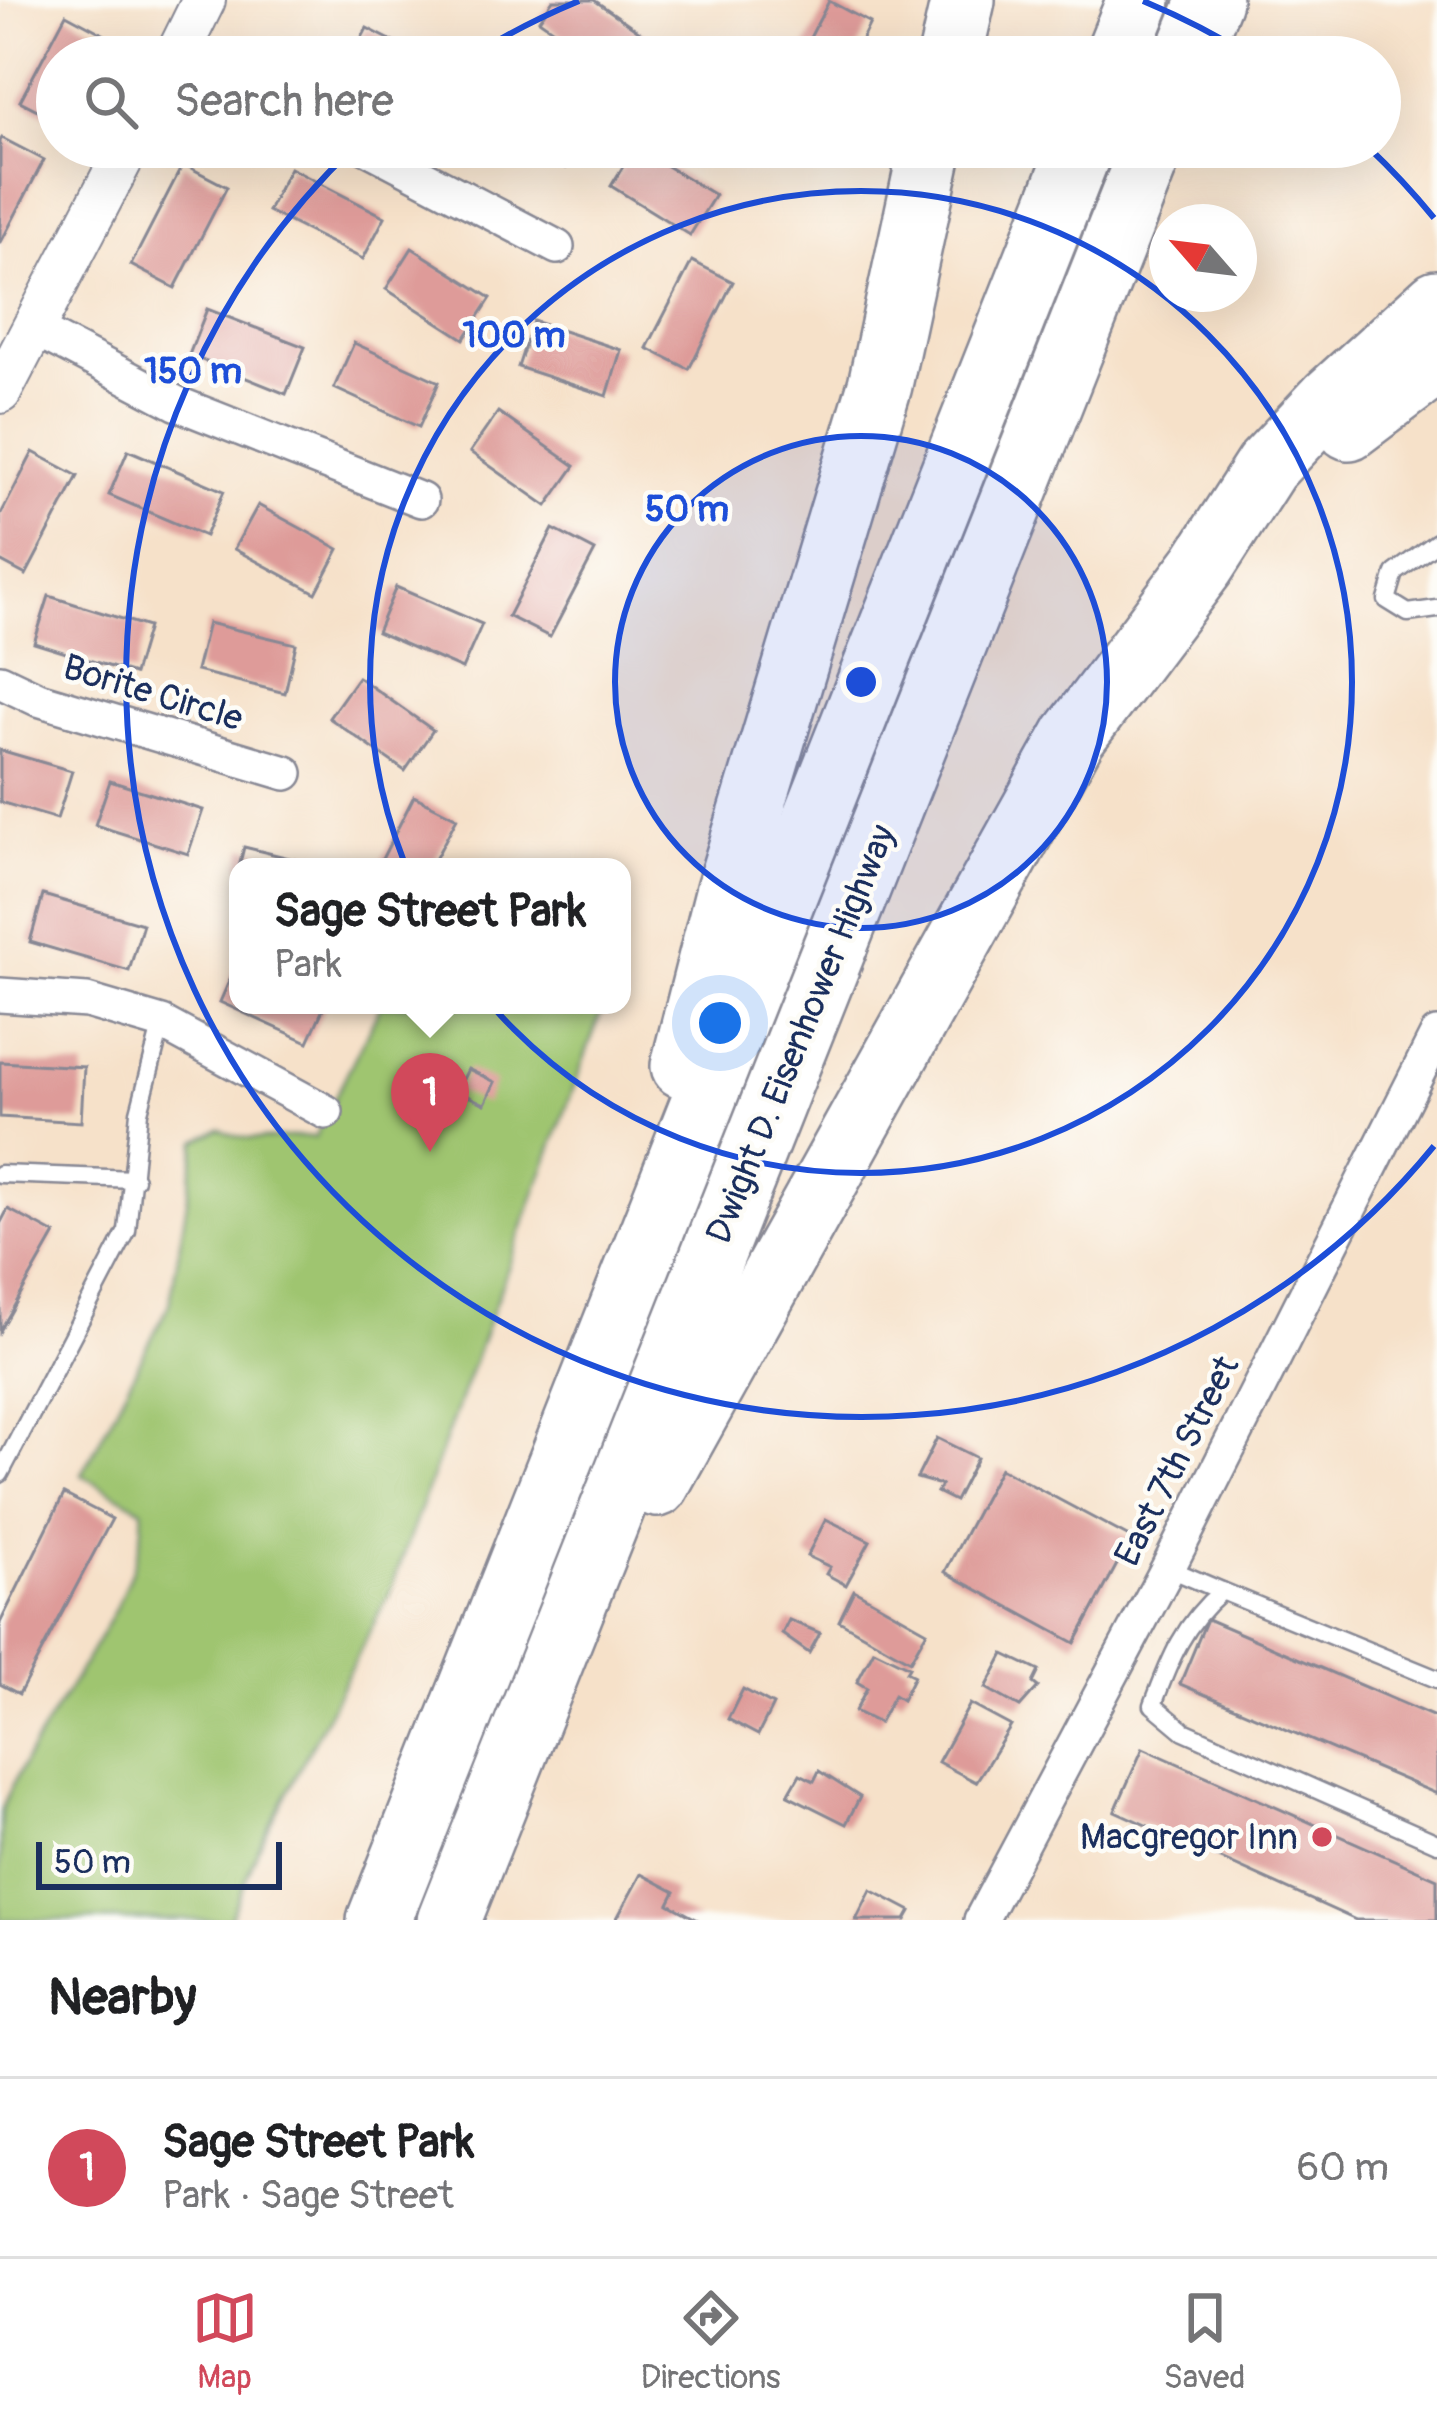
<!DOCTYPE html>
<html lang="en">
<head>
<meta charset="utf-8">
<style>
  :root { --surface:#fff; --page:#f6f6f6; --text:#202124; --muted:#757577; --line:#e0e0e0; --accent:#d1495b }
  body { margin:0; font-family:Pangolin,sans-serif; background:var(--page); color:var(--text) }
  .compass { position:absolute; left:1149px; top:204px; width:108px; height:108px; border-radius:50%; background:var(--surface); box-shadow:0 12px 48px #0002; rotate:298deg }
  .scale { position:absolute; left:36px; bottom:30px; width:246px; box-sizing:border-box; padding-left:12px; border:6px solid #1b2f5e; border-top:0; font-size:33px; line-height:42px; white-space:nowrap; color:#1b2f5e; -webkit-text-stroke:9px #fdfcf7; paint-order:stroke }
  .you { position:absolute; left:720px; top:1023px; width:42px; height:42px; margin:-30px; border:9px solid #fff; border-radius:50%; background:#1a73e8; box-shadow:0 0 0 18px #1a73e833 }
  .badge { display:grid; place-items:center; width:78px; height:78px; border-radius:50%; background:var(--accent); color:#fff; font-size:39px; font-weight:700 }
  .pin { position:absolute; translate:-50% -99px; filter:drop-shadow(0 3px 6px #0008) }
  .pin::after { content:''; position:absolute; top:63px; width:42px; height:36px; background:inherit; clip-path:polygon(0 0,100% 0,50% 100%) }
  .popup { position:absolute; left:229px; top:858px; width:402px; height:156px; box-sizing:border-box; display:grid; place-content:center; border-radius:24px; background:var(--surface); filter:drop-shadow(0 3px 9px #0005); font-size:39px; white-space:nowrap; color:var(--muted) }
  .popup b { font-size:45px; color:var(--text) }
  .popup::after { content:''; position:absolute; left:50%; top:100%; margin-left:-24px; border:24px solid transparent; border-top-color:var(--surface) }
  .list { margin:0; padding:0; list-style:none }
  h2 { display:flex; justify-content:space-between; align-items:center; height:156px; margin:0; padding:0 48px; font-size:51px }
  h2 small { font-size:39px; font-weight:400; color:var(--muted) }
  .list li { display:grid; grid-template-columns:78px 1fr auto; gap:36px; align-items:center; box-sizing:border-box; height:180px; padding:0 48px; border-top:3px solid var(--line) }
  .list b { display:block; font-size:45px; white-space:nowrap }
  .list p { margin:0; font-size:39px; white-space:nowrap; color:var(--muted) }
  .list em { font-size:39px; font-style:normal; color:var(--muted) }
  .icon { flex:none; width:66px; height:66px; fill:none; stroke:currentColor; stroke-width:2; stroke-linecap:round; stroke-linejoin:round }
  .map { position:relative; flex:none; width:1437px; height:1920px; overflow:hidden }
  .search { position:absolute; background:var(--surface); box-shadow:0 12px 48px #0002; left:36px; right:36px; top:36px; height:132px; display:flex; align-items:center; gap:30px; box-sizing:border-box; padding:0 42px; border-radius:66px; color:var(--muted); font-size:45px }
  .sheet { height:336px; background:var(--surface) }
  nav { display:flex; justify-content:space-around; align-items:center; box-sizing:border-box; height:168px; border-top:3px solid var(--line); background:var(--surface); font-size:33px; color:var(--muted) }
  nav a { display:grid; justify-items:center; gap:6px }
  nav .on { color:var(--accent) }
  .map>svg:first-child { display:block }
  .green { fill:#9fc570; stroke:#5d7a67; stroke-width:3 }
  .building { fill:#de9b99 }
  .lines { fill:none; stroke-linecap:round; stroke-linejoin:round }
  .service-casing { stroke:#888894; stroke-width:21 }
  .minor-casing { stroke:#888894; stroke-width:38 }
  .tertiary-casing { stroke:#888894; stroke-width:46 }
  .motorway-casing { stroke:#888894; stroke-width:68 }
  .service { stroke:#fff; stroke-width:16 }
  .minor { stroke:#fff; stroke-width:33 }
  .tertiary { stroke:#fff; stroke-width:42 }
  .motorway { stroke:#fff; stroke-width:63 }
  .ring { fill:none; stroke:#1d4ed8; stroke-width:6 }
  .poi-dot { fill:#d1495b; stroke:#fdfcf7; stroke-width:4.5 }
  .labels { text-anchor:middle; dominant-baseline:central; stroke-width:9; stroke-linejoin:round; paint-order:stroke }
  .street-label { font-size:36px; fill:#1b2f5e; stroke:#fdfcf7 }
  .poi-label { font-size:36px; fill:#1b2f5e; stroke:#fdfcf7; text-anchor:end }
  .centre { fill:#1d4ed8; stroke:#fdfcf7; stroke-width:6 }
  .ring-label { font-size:36px; text-anchor:middle; font-weight:bold; fill:#1d4ed8; stroke:#fdfcf7; stroke-width:9; stroke-linejoin:round; paint-order:stroke }
</style>
</head>
<body>
<div class="map">
<svg width="1437" height="1920" viewBox="0 0 1437 1920">
  <rect width="100%" height="100%" fill="#fdfcf7"/>
  <filter id="ink" filterUnits="userSpaceOnUse"><feTurbulence type="fractalNoise" baseFrequency=".00833" numOctaves="2"/><feDisplacementMap in="SourceGraphic" scale="24" xChannelSelector="R" yChannelSelector="G"/><feConvolveMatrix kernelMatrix="1 2 1 2 8 2 1 2 1" color-interpolation-filters="sRGB"/></filter>
  <filter id="wash" filterUnits="userSpaceOnUse"><feTurbulence type="fractalNoise" baseFrequency=".004" numOctaves="4" result="noise"/><feDisplacementMap in="SourceGraphic" scale="48" xChannelSelector="R" yChannelSelector="G"/><feGaussianBlur stdDeviation="2.7" result="paint"/><feColorMatrix in="noise" values="0 0 0 0 0 0 0 0 0 0 0 0 0 0 0 0 0 1.4 0 .05"/><feComposite in="paint" operator="in"/></filter>
  <g filter="url(#wash)">
    <rect width="100%" height="100%" fill="#f6e1c9"/>
    <path class="green" d="M 381,1005 L 597,1005 L 602,1010 L 389,1594 L 258,1849 L 229,1920 L 0,1920 C 0,1888 0,1838 2,1809 C 33,1725 150,1595 142,1509 L 82,1475 L 170,1302 L 197,1141 L 220,1129 C 255,1148 279,1134 315,1137 Z"/>
    <g id="blocks">
      <g class="building">
        <polygon points="553,0 594,0 646,36 631,57 592,57 539,20"/>
        <polygon points="829,1 870,23 853,57 800,57"/>
        <polygon points="66,14 107,36 96,57 57,57 57,120 20,101"/>
        <polygon points="367,28 414,52 424,57 352,57"/>
        <polygon points="2,138 44,160 0,244 0,141"/>
        <polygon points="524,147 576,147 566,168"/>
        <polygon points="635,147 715,195 690,235 611,186"/>
        <polygon points="183,164 227,187 175,288 131,265"/>
        <polygon points="290,168 385,217 363,259 268,211"/>
        <polygon points="412,248 491,298 464,339 386,289"/>
        <polygon points="692,261 733,282 689,369 647,348"/>
        <polygon points="207,309 305,347 286,394 189,355"/>
        <polygon points="533,321 621,350 607,396 518,367"/>
        <polygon points="354,343 439,382 419,427 334,388"/>
        <polygon points="498,412 575,466 547,506 470,452"/>
        <polygon points="128,450 224,491 205,536 109,495"/>
        <polygon points="33,452 78,476 26,575 0,561 0,516"/>
        <polygon points="258,505 339,549 316,593 234,549"/>
        <polygon points="553,529 595,551 550,637 508,616"/>
        <polygon points="396,587 482,624 462,669 377,632"/>
        <polygon points="49,596 148,627 134,674 34,643"/>
        <polygon points="208,623 296,644 285,693 196,671"/>
        <polygon points="358,677 433,730 405,771 329,718"/>
        <polygon points="0,750 72,771 57,819 0,802"/>
        <polygon points="110,781 203,810 188,854 95,825"/>
        <polygon points="414,796 457,818 431,867 378,867"/>
        <polygon points="244,847 318,865 318,867 239,867"/>
        <polygon points="43,895 143,924 129,971 30,942"/>
        <polygon points="238,961 238,1005 325,1005 308,1042 220,1002"/>
        <polygon points="0,1062 84,1067 81,1122 0,1117"/>
        <polygon points="468,1069 495,1082 485,1104 457,1091"/>
        <polygon points="8,1209 55,1234 0,1331 0,1224"/>
        <polygon points="937,1438 977,1458 955,1501 937,1492 941,1485 917,1478"/>
        <polygon points="1000,1468 1131,1538 1075,1643 945,1572"/>
        <polygon points="64,1494 112,1519 19,1694 0,1684 0,1623"/>
        <polygon points="826,1519 870,1541 846,1585 826,1574 830,1567 807,1556"/>
        <polygon points="854,1590 927,1631 910,1661 839,1621"/>
        <polygon points="1207,1619 1437,1718 1437,1794 1180,1684"/>
        <polygon points="789,1620 820,1633 809,1653 782,1634"/>
        <polygon points="874,1650 909,1667 906,1672 914,1676 902,1700 894,1695 879,1723 855,1711 867,1688 857,1682"/>
        <polygon points="1004,1654 1039,1671 1033,1683 1038,1687 1020,1707 986,1688"/>
        <polygon points="743,1689 773,1705 758,1735 728,1719"/>
        <polygon points="970,1704 1011,1726 976,1782 938,1762"/>
        <polygon points="1143,1748 1437,1879 1437,1920 1356,1920 1115,1811"/>
        <polygon points="819,1771 860,1797 846,1824 788,1795 800,1774 814,1781"/>
        <polygon points="641,1874 675,1892 669,1904 698,1920 616,1920"/>
        <polygon points="871,1890 911,1911 906,1920 856,1920"/>
      </g>
    </g>
  </g>
  <g filter="url(#ink)">
    <use href="#blocks" fill-opacity="0" stroke="#888894" stroke-width="3"/>
    <g class="lines">
      <g class="service-casing">
        <g id="service">
          <polyline points="1437,542 1395,573 1387,600 1408,613 1437,609"/>
          <polyline points="0,1174 135,1179"/>
          <polyline points="0,1474 127,1231 139,1112 162,1023"/>
          <polyline points="1168,1568 1222,1591"/>
          <path d="M 1437,1679 L 1222,1591 C 1184,1623 1170,1659 1153,1705 L 1184,1731 L 1437,1843"/>
        </g>
      </g>
      <g class="minor-casing">
        <g id="minor">
          <polyline points="366,147 557,247"/>
          <polyline points="33,328 176,403 421,500"/>
          <polyline points="0,681 38,699 286,773"/>
          <polyline points="0,995 87,1001 162,1023 326,1112"/>
          <polyline points="981,1920 1168,1568 1437,1035"/>
        </g>
      </g>
      <g class="tertiary-casing">
        <g id="tertiary">
          <polyline points="176,57 204,0"/>
          <polyline points="0,392 128,147"/>
        </g>
      </g>
      <g class="motorway-casing">
        <g id="motorway">
          <polyline points="950,57 963,0"/>
          <polyline points="1116,57 1139,0"/>
          <polyline points="1187,57 1210,0"/>
          <polyline points="1349,428 1437,362"/>
          <polyline points="683,1066 728,889 880,385 931,147"/>
          <polyline points="657,1485 1074,736 1203,565 1266,467 1330,399 1437,302"/>
          <polyline points="379,1920 1081,147"/>
          <polyline points="449,1920 1152,147"/>
        </g>
      </g>
      <use href="#service" class="service"/>
      <use href="#minor" class="minor"/>
      <use href="#tertiary" class="tertiary"/>
      <use href="#motorway" class="motorway"/>
    </g>
  </g>
  <circle cx="861" cy="682" r="246" fill="#1d4ed8" fill-opacity=".12"/>
  <g class="ring">
    <circle cx="861" cy="682" r="246"/>
    <circle cx="861" cy="682" r="491"/>
    <path d="M1434 1146A737 737 0 1 1 354 147M470 57A737 737 0 0 1 579 1M1143 1A737 737 0 0 1 1252 57M1368 147A737 737 0 0 1 1434 218"/>
  </g>
  <circle class="poi-dot" cx="1322" cy="1837" r="12"/>
  <g class="labels">
    <g class="street-label">
      <text transform="translate(153 693) rotate(17)">Borite Circle</text>
      <text transform="translate(801 1034) rotate(-68)">Dwight D. Eisenhower Highway</text>
      <text transform="translate(1177 1461) rotate(-63)">East 7th Street</text>
    </g>
    <g class="poi-label">
      <text x="1298" y="1837">Macgregor Inn</text>
    </g>
  </g>
  <circle cx="861" cy="682" r="18" class="centre"/>
  <g class="ring-label">
    <text x="514" y="347">100 m</text>
    <text x="193" y="383">150 m</text>
    <text x="687" y="521">50 m</text>
  </g>
</svg>
<svg class="compass" viewBox="-18 -18 36 36"><path d="M0-13l5 13h-10z" fill="#e53935"/><path d="M0 13l5-13h-10z" fill="#757577"/></svg>
<div class="scale">50 m</div>
<div class="you"></div>
<div class="pin badge" style="left:430px;top:1152px">1</div>
<div class="popup"><b>Sage Street Park</b>Park</div>
<div class="search"><svg class="icon" aria-label="search" viewBox="0 0 24 24"><circle cx="10" cy="10" r="6"/><path d="M15 15l6 6"/></svg>Search here</div>
</div>
<section class="sheet">
<h2>Nearby<small></small></h2>
<ul class="list">
<li><span class="badge">1</span><div><b>Sage Street Park</b><p>Park · Sage Street</p></div><em>60 m</em></li>
</ul>
</section>
<nav>
<a class="on"><svg class="icon" aria-label="map" viewBox="0 0 24 24"><path d="M3 6l6-2 6 2 6-2v14l-6 2-6-2-6 2zM9 4v14M15 6v14"/></svg>Map</a>
<a><svg class="icon" aria-label="directions" viewBox="0 0 24 24"><path d="M12 3l9 9-9 9-9-9zM9 14v-3h6M13 9l2 2-2 2"/></svg>Directions</a>
<a><svg class="icon" aria-label="saved" viewBox="0 0 24 24"><path d="M7 4h10v16l-5-4-5 4z"/></svg>Saved</a>
</nav>
</body>
</html>
